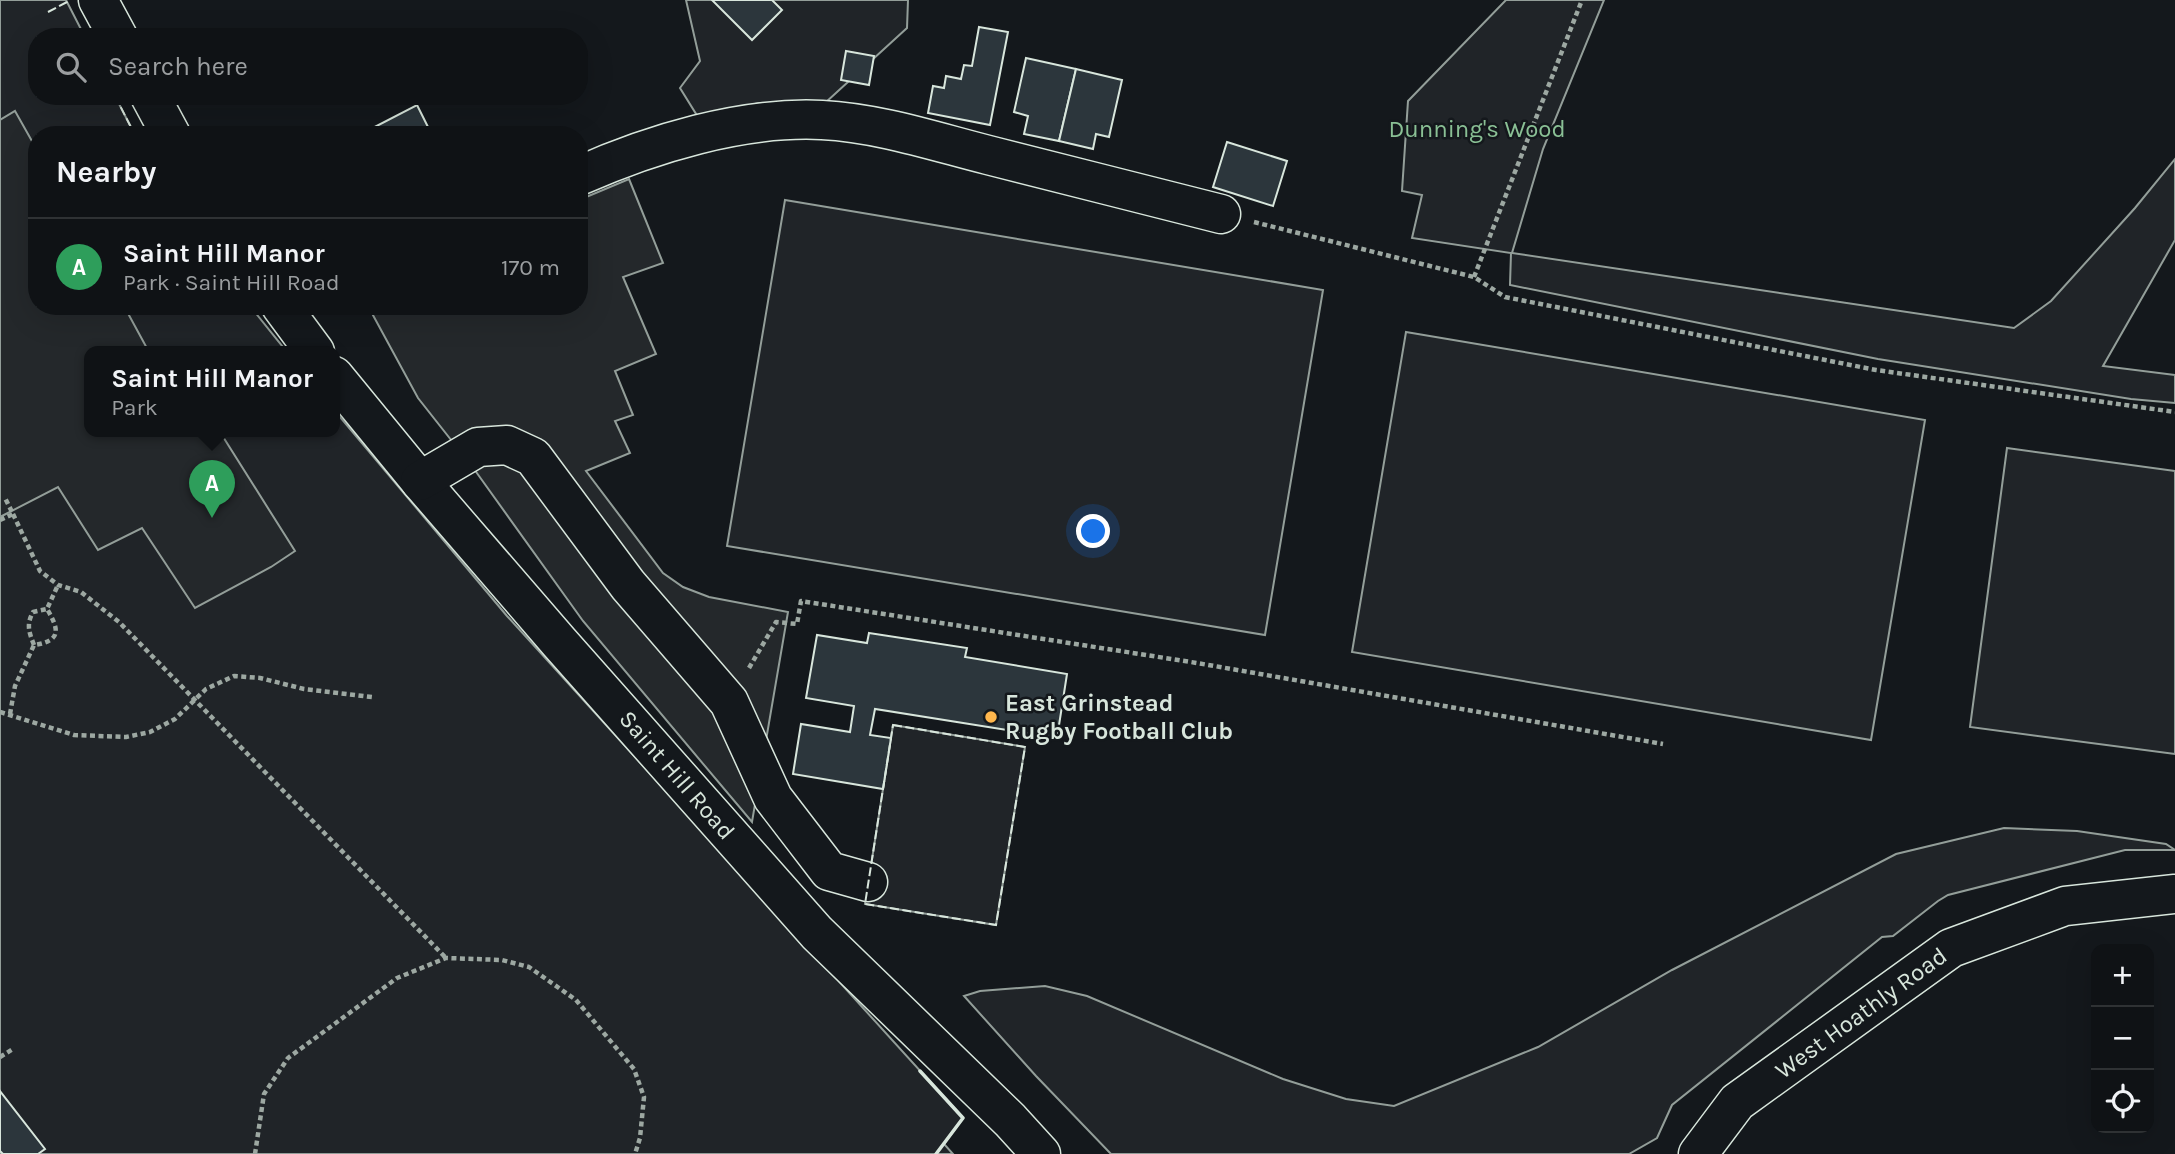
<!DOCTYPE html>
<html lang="en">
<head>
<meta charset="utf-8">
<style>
  :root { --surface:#0f1215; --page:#1d2022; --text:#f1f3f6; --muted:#9b9ea0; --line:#2f3234; --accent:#ffb74d }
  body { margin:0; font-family:Karla,sans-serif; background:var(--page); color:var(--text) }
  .controls { position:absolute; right:21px; bottom:21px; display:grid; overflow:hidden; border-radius:14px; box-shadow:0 7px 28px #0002 }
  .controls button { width:63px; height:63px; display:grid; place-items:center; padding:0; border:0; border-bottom:2px solid var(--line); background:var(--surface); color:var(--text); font:35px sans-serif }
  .you { position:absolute; left:1094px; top:532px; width:24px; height:24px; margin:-18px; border:5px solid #fff; border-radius:50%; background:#1a73e8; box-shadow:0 0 0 10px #1a73e833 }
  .badge { display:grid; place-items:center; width:46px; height:46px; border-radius:50%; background:var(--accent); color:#fff; font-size:23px; font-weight:700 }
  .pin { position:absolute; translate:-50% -58px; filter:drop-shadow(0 2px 4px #0008) }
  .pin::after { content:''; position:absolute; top:37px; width:24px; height:21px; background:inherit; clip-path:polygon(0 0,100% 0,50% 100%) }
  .popup { position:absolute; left:84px; top:346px; width:256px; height:91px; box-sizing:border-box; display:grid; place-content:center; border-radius:14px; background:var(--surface); filter:drop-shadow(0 2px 5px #0005); font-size:23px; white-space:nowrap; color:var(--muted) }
  .popup b { font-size:26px; color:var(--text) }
  .popup::after { content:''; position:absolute; left:50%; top:100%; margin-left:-14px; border:14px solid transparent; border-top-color:var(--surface) }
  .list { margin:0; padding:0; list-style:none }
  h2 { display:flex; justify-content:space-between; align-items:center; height:91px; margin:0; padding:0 28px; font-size:30px }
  h2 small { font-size:23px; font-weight:400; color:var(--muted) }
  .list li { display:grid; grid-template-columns:46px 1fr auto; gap:21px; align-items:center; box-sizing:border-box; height:98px; padding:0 28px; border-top:2px solid var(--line) }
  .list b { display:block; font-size:26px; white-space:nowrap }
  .list p { margin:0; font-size:23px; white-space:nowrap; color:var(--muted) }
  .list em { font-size:23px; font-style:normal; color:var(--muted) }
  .icon { flex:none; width:38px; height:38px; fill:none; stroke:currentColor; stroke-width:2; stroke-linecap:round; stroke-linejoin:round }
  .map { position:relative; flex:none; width:2175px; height:1154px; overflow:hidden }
  .search { position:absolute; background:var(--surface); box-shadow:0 7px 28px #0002; left:28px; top:28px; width:560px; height:77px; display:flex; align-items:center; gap:18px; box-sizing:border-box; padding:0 24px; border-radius:28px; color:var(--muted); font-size:26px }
  .panel { position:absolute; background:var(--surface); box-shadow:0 7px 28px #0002; left:28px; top:126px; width:560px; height:189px; border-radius:28px }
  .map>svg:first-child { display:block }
  .green { fill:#202428; stroke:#939e99; stroke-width:2 }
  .parking { fill:#24282b; stroke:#939e99; stroke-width:2 }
  .building { fill:#2c363c; stroke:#d8e6dc; stroke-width:2 }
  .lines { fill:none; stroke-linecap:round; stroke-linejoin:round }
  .minor-casing { stroke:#d8e6dc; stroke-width:41 }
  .path { stroke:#9da8a2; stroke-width:4.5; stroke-dasharray:5 3.5; stroke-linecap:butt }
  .minor { stroke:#14181c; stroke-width:38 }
  .fence { stroke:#d8e6dc; stroke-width:2; stroke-dasharray:9 3.5; stroke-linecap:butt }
  .wall { stroke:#d8e6dc; stroke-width:3.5 }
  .poi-dot { fill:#ffb74d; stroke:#14181c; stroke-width:2.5 }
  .labels { text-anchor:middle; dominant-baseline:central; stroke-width:5; stroke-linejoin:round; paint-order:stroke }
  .park-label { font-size:24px; fill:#8ac095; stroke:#14181c }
  .poi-label { font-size:24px; font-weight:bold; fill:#d8e6dc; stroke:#14181c; text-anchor:start }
  .street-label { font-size:24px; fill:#d8e6dc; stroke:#14181c }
</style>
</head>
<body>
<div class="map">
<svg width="2175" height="1154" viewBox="0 0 2175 1154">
  <rect width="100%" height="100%" fill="#14181c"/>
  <g class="green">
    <polygon points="0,0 66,0 85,37 37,37 37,96 115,96 135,135 37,135 37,306 250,306 287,352 90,352 90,432 334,432 335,411 507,616 963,1118 944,1144 953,1154 0,1154"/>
    <polygon points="686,0 908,0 907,28 825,103 759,103 698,117 680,88 700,61"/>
    <polygon points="1506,0 1604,0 1543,149 1512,253 2014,328 2051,301 2135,208 2175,159 2175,240 2103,366 2175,375 2175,403 2131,399 1878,359 1510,285 1511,253 1412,238 1422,195 1402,191 1408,101"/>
    <polygon points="785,200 1323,290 1265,635 727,546"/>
    <polygon points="1406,332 1925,420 1871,740 1352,652"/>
    <polygon points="2007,448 2175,471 2175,754 1970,727"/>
    <polygon points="893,725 1025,747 996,925 865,904"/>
    <polygon points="2004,828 2077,831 2166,844 2175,850 2125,850 1948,895 1938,901 1893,936 1882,937 1672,1105 1657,1138 1629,1154 1111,1154 1036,1076 964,996 980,991 1045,986 1087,996 1283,1079 1346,1099 1394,1106 1538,1047 1672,970 1896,854"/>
  </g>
  <g class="parking">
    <polygon points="15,111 37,150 37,306 124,306 149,352 90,352 90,432 220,432 295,551 271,567 195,608 142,528 98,550 58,487 0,517 0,120"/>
    <polygon points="629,179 663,263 623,277 656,354 615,371 633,415 615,421 630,453 586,471 663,573 683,587 709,597 788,612 752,822 583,621 474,469 418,398 368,306 579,306 579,200"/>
  </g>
  <g class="building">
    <polygon points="712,0 772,0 782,10 752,40"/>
    <polygon points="979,27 1008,32 990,125 928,113 933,86 944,88 946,76 961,79 964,65 972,66"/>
    <polygon points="846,51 874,56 869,85 841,80"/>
    <polygon points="1026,58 1076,69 1059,141 1024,134 1028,116 1014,112"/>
    <polygon points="1076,69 1122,80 1109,137 1096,134 1093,149 1059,141"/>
    <polygon points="417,105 432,135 364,135 363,133"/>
    <polygon points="1227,142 1287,161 1273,206 1213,187"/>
    <polygon points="869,633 967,648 965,657 1067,674 1057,738 875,709 870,735 891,738 883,789 793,774 801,724 850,732 854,706 806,698 817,635 867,643"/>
    <polygon points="0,1091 45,1149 38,1154 3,1154 0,1151"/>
  </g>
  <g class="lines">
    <g class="minor-casing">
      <g id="minor">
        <polyline points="98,0 118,37"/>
        <polyline points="150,96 171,135"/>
        <path d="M 579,176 C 651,144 742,116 822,120 C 879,123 933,141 988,155 C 1066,175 1143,194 1221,214"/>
        <polyline points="281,306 315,352"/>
        <polyline points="334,376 420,481 559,642 817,933 1010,1120 1041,1154"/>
        <polyline points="420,481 478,447 507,445 533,457 628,585 729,702 773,798 829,871 868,882"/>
        <polyline points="1698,1154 1737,1102 1951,948 2065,906 2175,894"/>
      </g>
    </g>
    <g class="path">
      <polyline points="1254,222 1474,277 1505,297 1876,370 2175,412"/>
      <polyline points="1474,277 1582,0"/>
      <polyline points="13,514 40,571 58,585 81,592 119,622 446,958"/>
      <polyline points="0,520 13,514 5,498"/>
      <path d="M 34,645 C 29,632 26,625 33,612 L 47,609"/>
      <polyline points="749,668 776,622 797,624 801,601 1197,663 1663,744"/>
      <polyline points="0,712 74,735 126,737 150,732 175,719 206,689 234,676 260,678 304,689 372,697"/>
      <path d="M 10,714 L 15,686 L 34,645 C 62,641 59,629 47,609 L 58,585"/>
      <polyline points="0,1057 13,1049"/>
      <polyline points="255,1154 264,1094 288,1058 397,978 446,958 502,960 529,967 576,1000 634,1069 644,1097 640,1138 635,1154"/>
    </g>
    <use href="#minor" class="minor"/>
    <g class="fence">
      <polyline points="48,12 67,2 66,0"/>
      <polyline points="84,37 85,37"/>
      <polyline points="115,96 135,135"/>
      <polygon points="893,725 1025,747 996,925 865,904"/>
    </g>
    <polyline class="wall" points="920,1071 963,1118 936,1154"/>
  </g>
  <circle class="poi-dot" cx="991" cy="717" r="7"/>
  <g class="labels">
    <g class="park-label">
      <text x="1477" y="129">Dunning's Wood</text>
    </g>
    <g class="poi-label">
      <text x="1005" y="703">East Grinstead<tspan x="1005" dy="28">Rugby Football Club</tspan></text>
    </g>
    <g class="street-label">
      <text transform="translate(677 775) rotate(49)">Saint Hill Road</text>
      <text transform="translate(1861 1013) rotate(-36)">West Hoathly Road</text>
    </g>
  </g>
</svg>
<div class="controls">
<button>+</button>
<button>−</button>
<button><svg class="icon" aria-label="locate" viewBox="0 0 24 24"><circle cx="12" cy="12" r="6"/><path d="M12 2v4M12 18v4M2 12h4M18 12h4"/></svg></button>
</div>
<div class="you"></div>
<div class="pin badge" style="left:212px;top:518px;background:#2e9e5b">A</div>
<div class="popup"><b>Saint Hill Manor</b>Park</div>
<div class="search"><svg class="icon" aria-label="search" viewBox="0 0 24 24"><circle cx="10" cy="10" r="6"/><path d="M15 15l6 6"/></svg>Search here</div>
<section class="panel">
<h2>Nearby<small></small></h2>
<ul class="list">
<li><span class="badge" style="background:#2e9e5b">A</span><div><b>Saint Hill Manor</b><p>Park · Saint Hill Road</p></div><em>170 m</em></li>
</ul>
</section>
</div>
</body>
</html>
